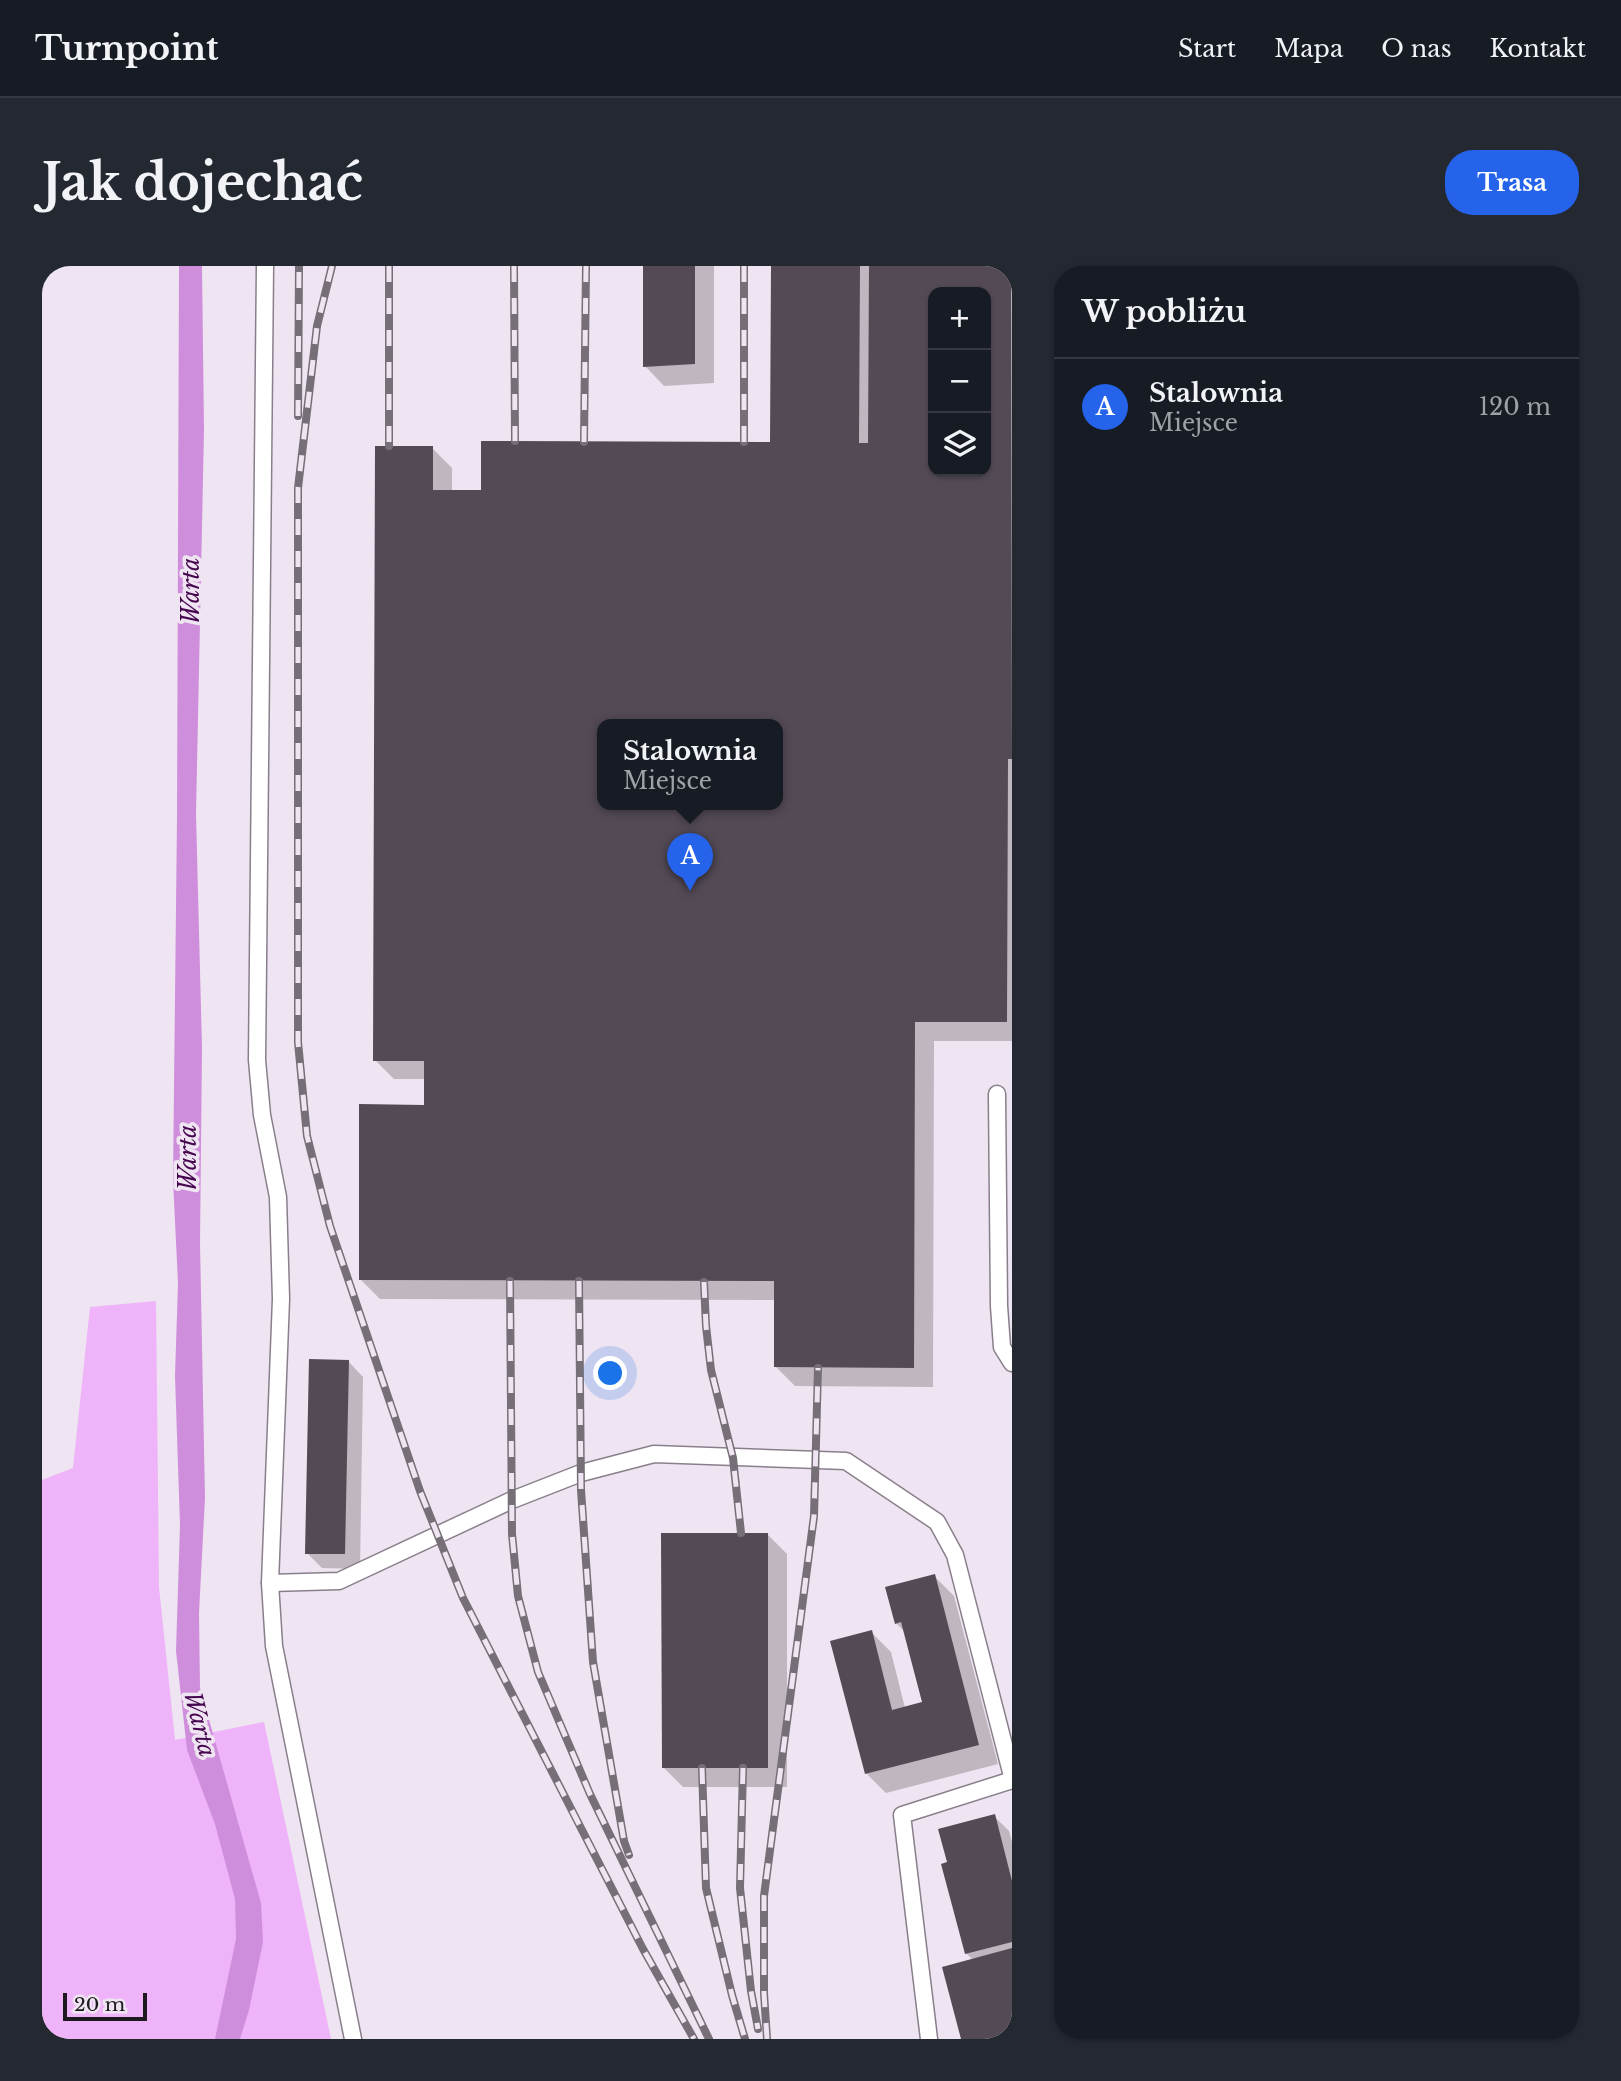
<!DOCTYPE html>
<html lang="pl">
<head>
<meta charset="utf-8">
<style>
  :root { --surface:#171b24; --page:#242831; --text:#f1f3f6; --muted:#9ea1a6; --line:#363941; --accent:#2563eb }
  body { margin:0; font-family:"Libre Baskerville",serif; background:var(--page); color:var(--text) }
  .controls { position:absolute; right:21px; top:21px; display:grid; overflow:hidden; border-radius:14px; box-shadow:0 2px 5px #0004 }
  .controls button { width:63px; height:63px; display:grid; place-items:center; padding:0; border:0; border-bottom:2px solid var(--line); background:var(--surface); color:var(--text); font:35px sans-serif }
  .scale { position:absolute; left:21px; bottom:18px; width:84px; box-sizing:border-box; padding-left:7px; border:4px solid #1d191e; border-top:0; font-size:19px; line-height:24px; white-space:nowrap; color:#1d191e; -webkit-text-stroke:5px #efe4f1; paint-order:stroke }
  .you { position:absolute; left:569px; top:1108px; width:24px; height:24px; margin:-18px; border:5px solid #fff; border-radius:50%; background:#1a73e8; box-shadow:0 0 0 10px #1a73e833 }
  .badge { display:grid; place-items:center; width:46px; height:46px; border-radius:50%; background:var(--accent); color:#fff; font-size:23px; font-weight:700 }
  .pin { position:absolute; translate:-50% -58px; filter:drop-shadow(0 2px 4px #0008) }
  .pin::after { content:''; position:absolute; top:37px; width:24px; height:21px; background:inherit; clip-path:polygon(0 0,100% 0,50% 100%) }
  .popup { position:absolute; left:555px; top:453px; width:186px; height:91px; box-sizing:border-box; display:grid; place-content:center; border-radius:14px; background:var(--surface); filter:drop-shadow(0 2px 5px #0005); font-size:23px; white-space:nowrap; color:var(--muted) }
  .popup b { font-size:26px; color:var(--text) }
  .popup::after { content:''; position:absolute; left:50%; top:100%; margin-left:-14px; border:14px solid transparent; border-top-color:var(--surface) }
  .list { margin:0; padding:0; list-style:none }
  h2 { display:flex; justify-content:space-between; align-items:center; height:91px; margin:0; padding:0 28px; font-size:30px }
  h2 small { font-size:23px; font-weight:400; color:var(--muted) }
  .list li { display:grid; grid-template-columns:46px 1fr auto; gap:21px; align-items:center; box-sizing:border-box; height:98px; padding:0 28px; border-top:2px solid var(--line) }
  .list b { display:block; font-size:26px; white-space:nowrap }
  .list p { margin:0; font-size:23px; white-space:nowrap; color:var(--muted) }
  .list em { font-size:23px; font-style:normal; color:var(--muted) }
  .icon { flex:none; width:38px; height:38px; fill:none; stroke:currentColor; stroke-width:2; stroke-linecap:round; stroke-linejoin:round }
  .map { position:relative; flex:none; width:970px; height:1773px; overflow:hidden; border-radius:28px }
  header { display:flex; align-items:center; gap:42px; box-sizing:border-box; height:98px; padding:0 35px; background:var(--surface); border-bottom:2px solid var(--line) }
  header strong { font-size:33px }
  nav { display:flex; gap:38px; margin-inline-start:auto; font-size:24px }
  .intro { display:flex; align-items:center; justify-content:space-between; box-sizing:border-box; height:168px; padding:0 42px }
  h1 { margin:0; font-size:49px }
  .button { padding:18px 32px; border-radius:28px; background:var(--accent); color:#fff; font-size:24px; font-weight:700 }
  main { display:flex; gap:42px; padding:0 42px }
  aside { flex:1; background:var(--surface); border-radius:28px; box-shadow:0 2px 5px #0004 }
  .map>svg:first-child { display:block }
  .green { fill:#eeb3f8 }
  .water { fill:#cf8edb }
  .shadow { fill:#0003; fill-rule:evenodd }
  .building { fill:#534a55; fill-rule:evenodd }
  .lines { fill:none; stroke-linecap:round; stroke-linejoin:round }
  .service-casing { stroke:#897f8b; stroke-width:19 }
  .service { stroke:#fff; stroke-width:16 }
  .rail-casing { stroke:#766f77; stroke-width:8 }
  .rail { stroke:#efe4f1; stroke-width:5; stroke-dasharray:16; stroke-linecap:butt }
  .labels { text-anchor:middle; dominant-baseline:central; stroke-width:7; stroke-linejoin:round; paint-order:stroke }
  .water-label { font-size:23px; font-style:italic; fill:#45064f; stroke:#efe4f1 }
</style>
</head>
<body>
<header>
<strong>Turnpoint</strong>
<nav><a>Start</a><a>Mapa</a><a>O nas</a><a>Kontakt</a></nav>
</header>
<div class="intro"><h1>Jak dojechać</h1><a class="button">Trasa</a></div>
<main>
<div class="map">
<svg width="970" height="1773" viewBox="0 0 970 1773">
  <rect width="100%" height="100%" fill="#efe4f1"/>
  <polygon class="green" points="114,1035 117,1321 133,1474 222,1456 289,1773 0,1773 0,1214 31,1202 48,1041"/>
  <polygon class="water" points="137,0 160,0 162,164 154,548 160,782 158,977 163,1232 157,1347 158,1422 219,1637 221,1676 207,1744 198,1773 173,1773 194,1673 193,1633 173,1558 145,1484 134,1385 138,1259 133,1110 136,1017 131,914 135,551"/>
  <g class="shadow">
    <polygon points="603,0 672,0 672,117 622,120 603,100"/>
    <path d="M 731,0 L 970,0 L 970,775 L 892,775 L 891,1121 L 753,1120 L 734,1101 L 734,1034 L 338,1033 L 318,1013 L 383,840 L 384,813 L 352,813 L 333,794 L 390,182 L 410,202 L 410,226 L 440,226 L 730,178 ZM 891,26 L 944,26 L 944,205 L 891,205 ZM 560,459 L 736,459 L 736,539 L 560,539 Z"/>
    <polygon points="306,1095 321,1111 318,1303 280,1302 265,1287"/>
    <polygon points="725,1268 745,1288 745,1521 641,1521 621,1501"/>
    <polygon points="892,1310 912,1330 956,1498 844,1527 825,1508 790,1376 829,1366 849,1386 863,1442 882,1437 863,1366 854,1357"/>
    <polygon points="952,1550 967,1565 970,1576 970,1773 921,1773 931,1694 924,1687 908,1597"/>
  </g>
  <g class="building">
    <polygon points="601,0 653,0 653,98 601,101"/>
    <path d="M 729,0 L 818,0 L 817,177 L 826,177 L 827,0 L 969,0 L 970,493 L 966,493 L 965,756 L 873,756 L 872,1102 L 732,1101 L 732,1015 L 317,1014 L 317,838 L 382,839 L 382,795 L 331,795 L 333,180 L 391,180 L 391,224 L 439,224 L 439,175 L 728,176 ZM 891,26 L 944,26 L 944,205 L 891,205 ZM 560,459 L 736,459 L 736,539 L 560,539 Z"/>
    <polygon points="267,1093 307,1094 303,1288 263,1288"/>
    <polygon points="619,1267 726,1267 726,1502 620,1502"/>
    <polygon points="893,1308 937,1479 823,1508 788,1375 830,1364 850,1444 880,1436 859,1356 853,1358 843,1321"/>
    <polygon points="953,1548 970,1615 970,1676 923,1688 899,1598 905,1596 896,1563"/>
    <polygon points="970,1682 970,1773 919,1773 900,1701"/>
  </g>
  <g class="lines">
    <g class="service-casing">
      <g id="service">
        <polyline points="223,0 215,794 220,849 236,931 239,1033 228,1317 232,1380 311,1773"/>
        <polyline points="955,828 957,1040 960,1081 970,1097"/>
        <polyline points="228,1317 297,1315 470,1234 539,1207 612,1188 804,1195 895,1256 913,1289 970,1510"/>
        <polyline points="887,1773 860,1549 970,1514"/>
      </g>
    </g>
    <use href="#service" class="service"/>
    <g class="rail-casing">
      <g id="rail">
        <polyline points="290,0 275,60 256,222 256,776 265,870 288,960 378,1225 421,1332 601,1683 652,1773"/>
        <polyline points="347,0 347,180"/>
        <polyline points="472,0 473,175"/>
        <polyline points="256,150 257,0"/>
        <polyline points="542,176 544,0"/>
        <polyline points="702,176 702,0"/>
        <polyline points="468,1015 470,1268 476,1330 496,1406 548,1528 667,1773"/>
        <polyline points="537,1015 539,1224 551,1396 582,1575 587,1589"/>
        <polyline points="662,1016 664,1060 669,1104 691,1192 699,1267"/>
        <polyline points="660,1502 664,1622 690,1729 703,1773"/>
        <polyline points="701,1502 698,1622 709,1725 716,1763"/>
        <polyline points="725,1773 722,1727 722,1630 772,1250 776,1102"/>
      </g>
    </g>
    <use href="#rail" class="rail"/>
  </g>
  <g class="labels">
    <g class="water-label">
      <text transform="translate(149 325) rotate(-90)">Warta</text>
      <text transform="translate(146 892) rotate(-90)">Warta</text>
      <text transform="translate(158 1458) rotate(76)">Warta</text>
    </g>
  </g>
</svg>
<div class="controls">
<button>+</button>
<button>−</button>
<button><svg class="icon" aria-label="layers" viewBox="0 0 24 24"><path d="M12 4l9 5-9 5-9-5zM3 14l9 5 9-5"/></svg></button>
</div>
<div class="scale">20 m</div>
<div class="you"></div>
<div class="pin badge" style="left:648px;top:625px">A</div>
<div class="popup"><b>Stalownia</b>Miejsce</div>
</div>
<aside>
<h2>W pobliżu<small></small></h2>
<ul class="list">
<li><span class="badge">A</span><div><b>Stalownia</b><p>Miejsce</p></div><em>120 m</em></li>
</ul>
</aside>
</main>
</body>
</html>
